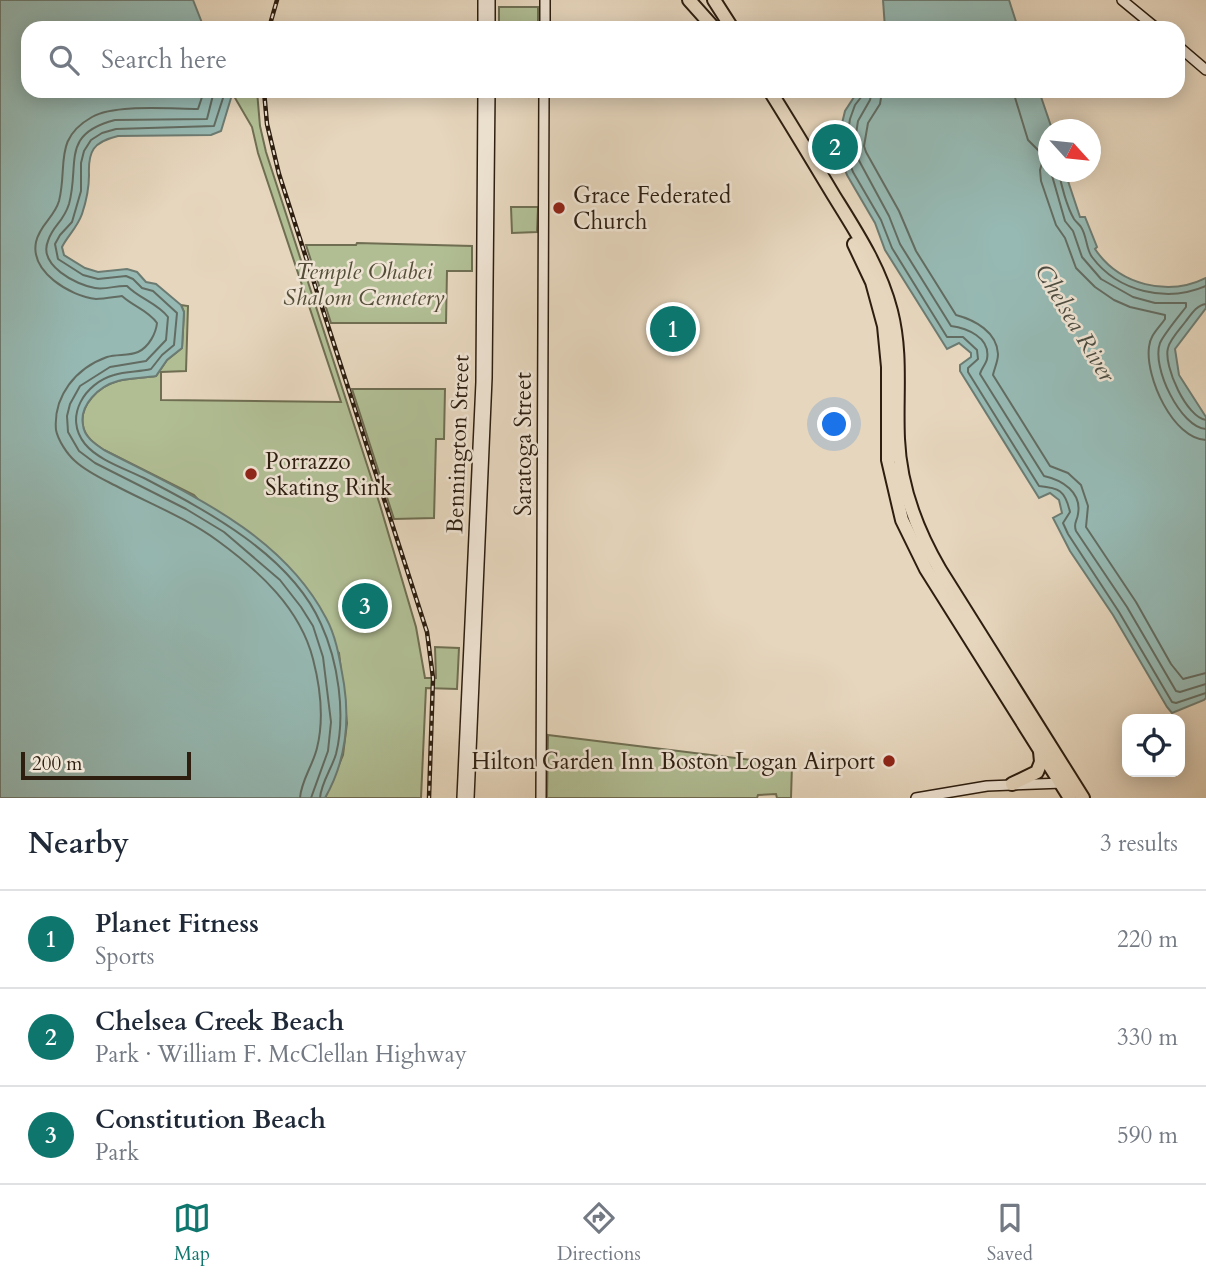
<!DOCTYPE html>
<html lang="en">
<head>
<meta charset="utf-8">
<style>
  :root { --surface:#fff; --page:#f2f2f3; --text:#1f2937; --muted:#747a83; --line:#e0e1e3; --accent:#0f766e }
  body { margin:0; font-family:Cardo,serif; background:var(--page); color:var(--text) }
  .controls { position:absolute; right:21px; bottom:21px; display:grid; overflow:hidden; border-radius:14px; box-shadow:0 4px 18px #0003 }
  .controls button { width:63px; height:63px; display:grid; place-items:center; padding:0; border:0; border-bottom:2px solid var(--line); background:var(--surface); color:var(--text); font:35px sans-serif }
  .compass { position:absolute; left:1038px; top:119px; width:63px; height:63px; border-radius:50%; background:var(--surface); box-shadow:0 4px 18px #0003; rotate:117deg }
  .scale { position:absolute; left:21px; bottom:18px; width:170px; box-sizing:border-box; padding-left:7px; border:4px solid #2d1e10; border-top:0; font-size:19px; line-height:24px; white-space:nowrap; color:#2d1e10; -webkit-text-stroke:5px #efe4d4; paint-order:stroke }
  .you { position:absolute; left:835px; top:425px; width:24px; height:24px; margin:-18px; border:5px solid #fff; border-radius:50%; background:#1a73e8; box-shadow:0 0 0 10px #1a73e833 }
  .badge { display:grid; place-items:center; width:46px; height:46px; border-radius:50%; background:var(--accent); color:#fff; font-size:23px; font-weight:700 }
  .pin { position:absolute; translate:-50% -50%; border:4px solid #fff; box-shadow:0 2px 7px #0006 }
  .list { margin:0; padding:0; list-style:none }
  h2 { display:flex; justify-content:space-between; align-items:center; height:91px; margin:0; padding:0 28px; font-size:30px }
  h2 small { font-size:23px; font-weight:400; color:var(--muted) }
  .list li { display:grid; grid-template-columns:46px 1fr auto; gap:21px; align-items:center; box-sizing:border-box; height:98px; padding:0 28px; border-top:2px solid var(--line) }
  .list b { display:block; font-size:26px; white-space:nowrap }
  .list p { margin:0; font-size:23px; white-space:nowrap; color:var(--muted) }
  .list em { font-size:23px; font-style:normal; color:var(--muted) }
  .icon { flex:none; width:38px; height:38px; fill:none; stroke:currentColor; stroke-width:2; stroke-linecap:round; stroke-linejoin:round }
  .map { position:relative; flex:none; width:1206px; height:798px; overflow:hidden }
  .search { position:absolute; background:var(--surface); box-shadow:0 4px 18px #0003; left:21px; right:21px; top:21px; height:77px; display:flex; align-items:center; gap:18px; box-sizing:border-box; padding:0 24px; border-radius:21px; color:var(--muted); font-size:26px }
  .sheet { height:385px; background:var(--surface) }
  nav { display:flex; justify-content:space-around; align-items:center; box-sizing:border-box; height:98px; border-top:2px solid var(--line); background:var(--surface); font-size:19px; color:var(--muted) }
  nav a { display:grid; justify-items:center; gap:4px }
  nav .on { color:var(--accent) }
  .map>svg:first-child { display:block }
  .green { fill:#b1be94; stroke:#6f6e52; stroke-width:2 }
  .water { fill:#96b9b3; stroke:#6c7b72; stroke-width:2 }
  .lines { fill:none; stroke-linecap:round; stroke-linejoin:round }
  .shore { stroke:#626c62; stroke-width:2 }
  .secondary-casing { stroke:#2d1e10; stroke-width:12 }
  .highway-casing { stroke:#2d1e10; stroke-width:16 }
  .secondary { stroke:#efe4d4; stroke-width:9 }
  .highway { stroke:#e6d6bd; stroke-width:12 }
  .rail-casing { stroke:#2d1e10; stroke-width:4.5 }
  .rail { stroke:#efe4d4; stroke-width:2; stroke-dasharray:5; stroke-linecap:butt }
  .poi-dot { fill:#8f2418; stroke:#efe4d4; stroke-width:2.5 }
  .labels { text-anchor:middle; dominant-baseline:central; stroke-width:5; stroke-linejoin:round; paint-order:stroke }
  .poi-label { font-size:23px; fill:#2d1e10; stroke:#efe4d4; text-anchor:start }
  .park-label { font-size:23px; font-style:italic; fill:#554e38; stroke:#efe4d4 }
  .street-label { font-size:23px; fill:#2d1e10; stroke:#efe4d4 }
  .water-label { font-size:24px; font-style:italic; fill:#4c4c41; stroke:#efe4d4 }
</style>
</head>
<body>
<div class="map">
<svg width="1206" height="798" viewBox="0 0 1206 798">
  <rect width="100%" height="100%" fill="#e6d6bd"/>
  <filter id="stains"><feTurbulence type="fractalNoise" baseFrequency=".00286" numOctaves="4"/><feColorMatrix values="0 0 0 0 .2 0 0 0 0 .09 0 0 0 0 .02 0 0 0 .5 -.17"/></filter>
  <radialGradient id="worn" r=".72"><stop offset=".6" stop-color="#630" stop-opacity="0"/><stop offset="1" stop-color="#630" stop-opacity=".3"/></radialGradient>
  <g class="green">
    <rect x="499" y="7" width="39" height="21"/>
    <path d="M 231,91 L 257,91 L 260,126 L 266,152 L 380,505 L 416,627 L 425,678 L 436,678 L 435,647 L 459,648 L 457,689 L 426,688 L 421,798 L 325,798 L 343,755 L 347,723 L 339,653 L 194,495 L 104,450 C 95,444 85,437 83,426 C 79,405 99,386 118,381 C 130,378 144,378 156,376 L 167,360 L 182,348 L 184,312 L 181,305 L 188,306 L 186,371 L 161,372 L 161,400 L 341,402 L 258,153 L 252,127 Z"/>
    <polygon points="511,207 538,207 537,232 512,233"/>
    <polygon points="357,243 472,246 472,271 447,271 446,323 331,323 306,245 356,245"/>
    <polygon points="352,389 445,389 444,439 436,439 434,518 394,519"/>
    <polygon points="548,735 792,765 791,798 777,798 776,794 758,795 757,798 547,798"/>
  </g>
  <g class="water">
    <path d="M 0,0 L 193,0 L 204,28 L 28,28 L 28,91 L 230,91 L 231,98 L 221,131 L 211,135 L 118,136 C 93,142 88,151 89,175 C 89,188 86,202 82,214 C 77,228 68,235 62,247 L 64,255 L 85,268 L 98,272 L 127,269 L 137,272 L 146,282 L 156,284 L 181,305 L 184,312 L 182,348 L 167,360 L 156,376 C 144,378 130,378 118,381 C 99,386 79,405 83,425 C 84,437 95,444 104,450 C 185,492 281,532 326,618 C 337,638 340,662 344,684 C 350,724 345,763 325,798 L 0,798 Z"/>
    <polygon points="883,0 1009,0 1018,28 885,28"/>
    <path d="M 858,91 L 1039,91 L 1052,129 L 1048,130 L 1048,172 L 1065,172 L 1080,217 L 1085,217 L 1097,247 L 1095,249 C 1119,285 1168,297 1206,278 L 1206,308 L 1175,349 L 1179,375 L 1206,417 L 1206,698 L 1204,700 L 1172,713 L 1167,707 L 1113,615 L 1070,551 L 1053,518 L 1062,513 L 1059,500 L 1050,493 L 1039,498 L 960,371 L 960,365 L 971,357 L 971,353 L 959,343 L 947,349 L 885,250 L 875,223 L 847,175 L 839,154 L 839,136 L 845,111 Z"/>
  </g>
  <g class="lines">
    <g class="shore">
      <path d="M 204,91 L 198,109 C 170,109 115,104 92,117 C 53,139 68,165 59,201 C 54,218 40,224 36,242 C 30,272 70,296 96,299 C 104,299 114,297 122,296 C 134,307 148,310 157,323 C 156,333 149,347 138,352 C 129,356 117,354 107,357 C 76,368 53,396 56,430 C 58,440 67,454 75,461 C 88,473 105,480 120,488 C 153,505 188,519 218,541 C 259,571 300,608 313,659 C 320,686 324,720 317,748 C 313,765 301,781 300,798"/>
      <path d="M 214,91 L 207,119 L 115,120 C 60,134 80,164 69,204 C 63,223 53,225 48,241 C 38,265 76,285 95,288 C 106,290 117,285 127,286 C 140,299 157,303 168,317 L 166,340 L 146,361 L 110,367 L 80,386 L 70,404 L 67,416 L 68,432 L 79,451 L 95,463 L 186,509 L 224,532 L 280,580 L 301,607 L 313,626 L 323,657 L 331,722 L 328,751 L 311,798"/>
      <path d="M 223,91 L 223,98 L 214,126 L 116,129 L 102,133 L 91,140 L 84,151 L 81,163 L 81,191 L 72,222 L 60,235 L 55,244 L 58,259 L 83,275 L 98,279 L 126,276 L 133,279 L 142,288 L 153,291 L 177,313 L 174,345 L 162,355 L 151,369 C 139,372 126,371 114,375 C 85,383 63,417 85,444 C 98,460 126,469 144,478 C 207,511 291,555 321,624 C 338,661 346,714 336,754 C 332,768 321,783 320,798"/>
      <path d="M 863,91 L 862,96 L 855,105 L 850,119 L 845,151 L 853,172 L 881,220 L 892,248 L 947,337 L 963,337 L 977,350 L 978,359 L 968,368 L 968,372 L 1039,486 C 1059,488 1065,490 1070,512 L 1063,523 L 1068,534 L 1119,612 L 1172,702 L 1176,703 L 1206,693"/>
      <path d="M 872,91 L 870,100 L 858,121 L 854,147 L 856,155 L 889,216 L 900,244 L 951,326 C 966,328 991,337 987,359 C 986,364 981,369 980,374 L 1044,476 C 1062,480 1082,492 1078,514 C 1077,522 1073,523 1076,531 L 1127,607 L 1176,691 L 1180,692 L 1206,684"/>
      <path d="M 882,91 L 880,104 L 868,123 L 864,146 L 866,152 L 899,211 L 916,251 L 956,315 C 975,320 997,332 998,354 C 998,362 994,369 993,375 L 1050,466 L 1068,473 L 1081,485 L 1088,506 L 1086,527 L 1136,602 L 1171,664 L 1183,679 L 1206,673"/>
      <path d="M 1013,91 L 1028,140 L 1044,156 L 1040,170 L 1041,181 L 1056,225 L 1065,238 L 1076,268 L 1095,287 L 1114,300 L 1130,307 L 1165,315 L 1165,319 C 1159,328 1150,335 1149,347 C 1145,377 1173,439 1206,440"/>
      <path d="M 1051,172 L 1065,221 L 1073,231 L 1082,257 L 1101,279 L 1133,297 L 1155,303 L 1186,303 L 1186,307 C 1179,316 1164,334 1160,343 C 1151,367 1181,428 1206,429"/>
      <path d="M 1059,172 C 1061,185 1067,207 1074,219 C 1076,222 1079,224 1081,227 C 1087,236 1086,249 1092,257 C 1118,292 1167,303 1206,286"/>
      <path d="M 1206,304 C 1197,305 1192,313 1186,321 C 1181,328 1170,339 1168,348 C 1163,366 1187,418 1206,420"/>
    </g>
    <g class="secondary-casing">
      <g id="secondary">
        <polyline points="1122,0 1156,28"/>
        <polyline points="483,28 483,0"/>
        <polyline points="490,28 490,0"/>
        <polyline points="545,28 545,0"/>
        <polyline points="1178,46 1206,70"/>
        <polyline points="462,798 481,382 483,91"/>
        <polyline points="469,798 487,378 490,91"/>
        <polyline points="541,798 544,91"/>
        <polyline points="916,798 987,786 1063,783"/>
      </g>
    </g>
    <g class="highway-casing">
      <g id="highway">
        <polyline points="689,0 714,28"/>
        <polyline points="714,0 732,28"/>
        <path d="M 770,91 C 792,126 813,161 834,196 C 857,233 880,268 891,311 C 902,354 896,395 898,439 C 900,486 916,529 940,570 L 1083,798"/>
        <polyline points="854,244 872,282 884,326 888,367 888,460 902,520 926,569 1070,798"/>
        <polyline points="1012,784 1037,772 1041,762 1040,751"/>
      </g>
    </g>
    <use href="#secondary" class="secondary"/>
    <use href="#highway" class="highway"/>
    <g class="rail-casing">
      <g id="rail">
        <polyline points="269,28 277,0"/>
        <polyline points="264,91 267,124 279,174 427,632 433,678 429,798"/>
      </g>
    </g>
    <use href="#rail" class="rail"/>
  </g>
  <g class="poi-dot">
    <circle cx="559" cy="208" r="7"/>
    <circle cx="251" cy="474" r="7"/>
    <circle cx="889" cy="761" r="7"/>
  </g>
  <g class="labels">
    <g class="poi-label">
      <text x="573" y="195">Grace Federated<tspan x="573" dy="26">Church</tspan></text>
      <text x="265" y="461">Porrazzo<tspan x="265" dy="26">Skating Rink</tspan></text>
      <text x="875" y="761" text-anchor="end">Hilton Garden Inn Boston Logan Airport</text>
    </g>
    <g class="park-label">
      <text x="364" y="271">Temple Ohabei<tspan x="364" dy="26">Shalom Cemetery</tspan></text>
    </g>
    <g class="street-label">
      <text transform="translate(458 444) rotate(-88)">Bennington Street</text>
      <text transform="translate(523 444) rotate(-90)">Saratoga Street</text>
    </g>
    <g class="water-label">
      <text transform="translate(1075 323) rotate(59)">Chelsea River</text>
    </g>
  </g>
  <rect width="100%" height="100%" filter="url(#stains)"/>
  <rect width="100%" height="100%" fill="url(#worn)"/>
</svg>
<div class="controls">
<button><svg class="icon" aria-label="locate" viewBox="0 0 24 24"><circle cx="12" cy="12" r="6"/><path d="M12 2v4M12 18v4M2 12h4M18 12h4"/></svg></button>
</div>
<svg class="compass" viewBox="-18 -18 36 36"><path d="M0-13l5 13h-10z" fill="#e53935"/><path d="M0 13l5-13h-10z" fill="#747a83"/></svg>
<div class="scale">200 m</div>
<div class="you"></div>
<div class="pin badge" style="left:673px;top:329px">1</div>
<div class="pin badge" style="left:835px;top:147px">2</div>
<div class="pin badge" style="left:365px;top:606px">3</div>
<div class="search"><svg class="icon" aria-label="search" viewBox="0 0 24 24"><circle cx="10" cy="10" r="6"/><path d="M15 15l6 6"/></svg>Search here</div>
</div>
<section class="sheet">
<h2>Nearby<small>3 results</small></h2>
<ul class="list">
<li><span class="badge">1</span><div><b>Planet Fitness</b><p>Sports</p></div><em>220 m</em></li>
<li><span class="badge">2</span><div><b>Chelsea Creek Beach</b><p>Park · William F. McClellan Highway</p></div><em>330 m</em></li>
<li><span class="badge">3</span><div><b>Constitution Beach</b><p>Park</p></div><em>590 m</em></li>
</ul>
</section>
<nav>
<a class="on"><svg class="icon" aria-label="map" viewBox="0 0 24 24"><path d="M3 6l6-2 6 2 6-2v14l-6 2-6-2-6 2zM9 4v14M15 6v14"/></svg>Map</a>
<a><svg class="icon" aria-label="directions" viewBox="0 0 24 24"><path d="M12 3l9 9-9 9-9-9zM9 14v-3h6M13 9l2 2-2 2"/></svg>Directions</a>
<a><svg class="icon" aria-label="saved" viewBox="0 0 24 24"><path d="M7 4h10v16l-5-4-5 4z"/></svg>Saved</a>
</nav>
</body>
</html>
